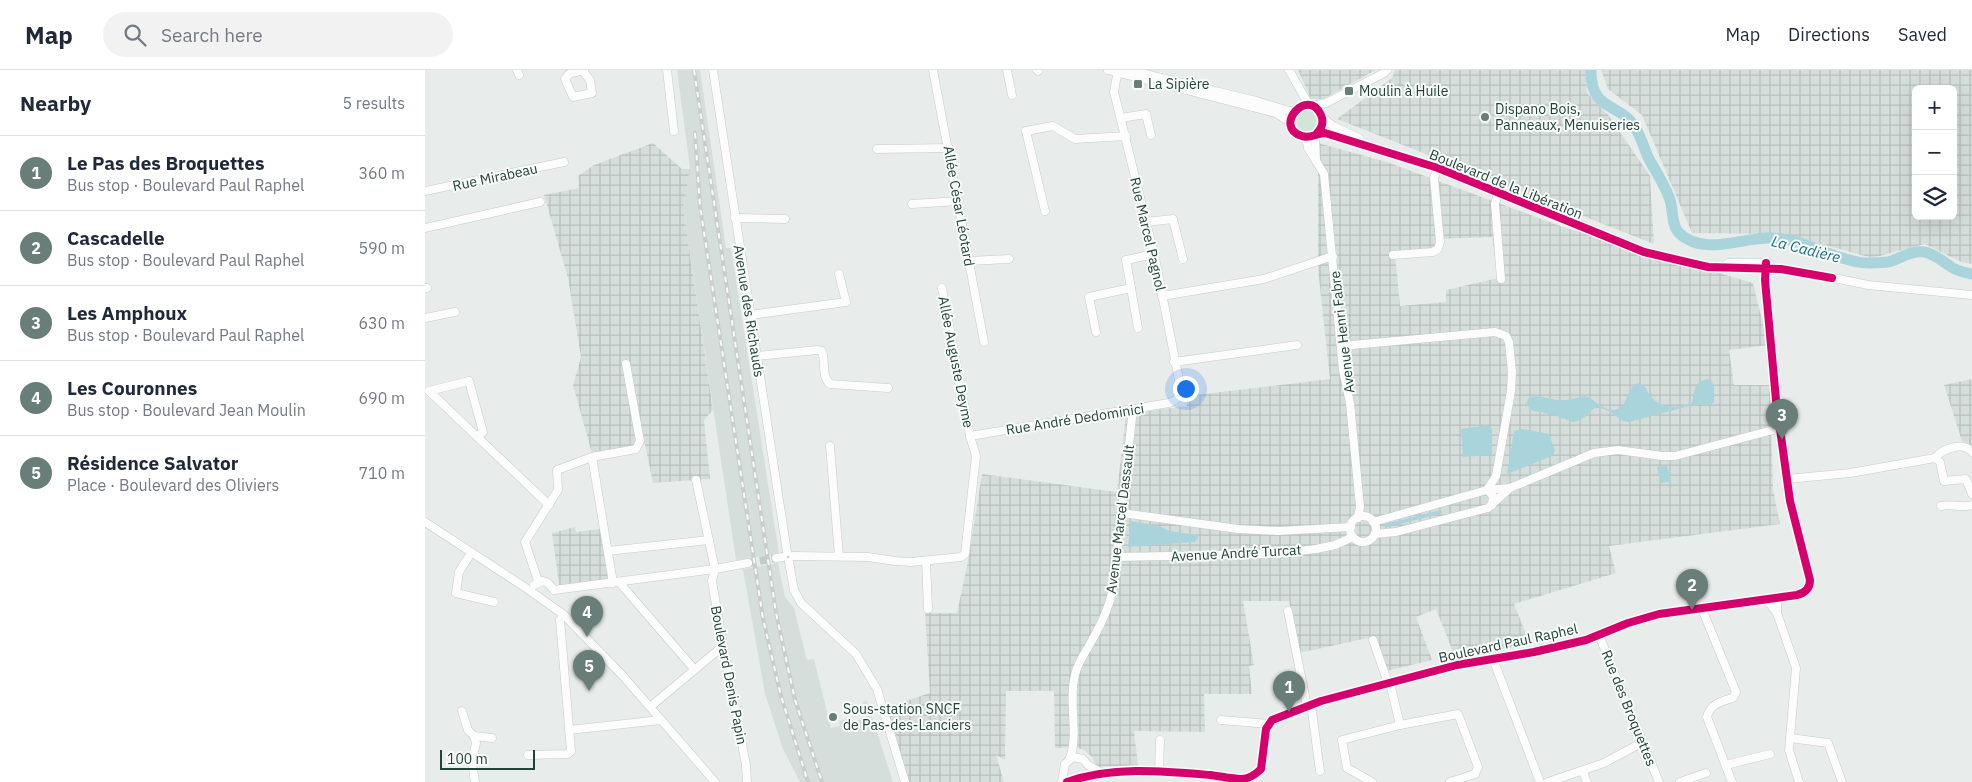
<!DOCTYPE html>
<html lang="en">
<head>
<meta charset="utf-8">
<style>
  :root { --surface:#fff; --page:#f2f2f3; --text:#1f2937; --muted:#747a83; --line:#e0e1e3; --accent:#697e78 }
  body { margin:0; font-family:"IBM Plex Sans",sans-serif; background:var(--page); color:var(--text) }
  .controls { position:absolute; right:15px; top:15px; display:grid; overflow:hidden; border-radius:8px; box-shadow:0 5px 20px #0002 }
  .controls button { width:45px; height:45px; display:grid; place-items:center; padding:0; border:0; border-bottom:1px solid var(--line); background:var(--surface); color:var(--text); font:25px sans-serif }
  .scale { position:absolute; left:15px; bottom:12px; width:95px; box-sizing:border-box; padding-left:5px; border:2px solid #24423a; border-top:0; font-size:14px; line-height:18px; white-space:nowrap; color:#24423a; -webkit-text-stroke:4px #f7fbf9; paint-order:stroke }
  .you { position:absolute; left:760px; top:318px; width:18px; height:18px; margin:-12px; border:4px solid #fff; border-radius:50%; background:#1a73e8; box-shadow:0 0 0 8px #1a73e833 }
  .badge { display:grid; place-items:center; width:32px; height:32px; border-radius:50%; background:var(--accent); color:#fff; font-size:16px; font-weight:700 }
  .pin { position:absolute; translate:-50% -41px; filter:drop-shadow(0 1px 2px #0008) }
  .pin::after { content:''; position:absolute; top:26px; width:18px; height:15px; background:inherit; clip-path:polygon(0 0,100% 0,50% 100%) }
  .list { margin:0; padding:0; list-style:none }
  h2 { display:flex; justify-content:space-between; align-items:center; height:65px; margin:0; padding:0 20px; font-size:21px }
  h2 small { font-size:16px; font-weight:400; color:var(--muted) }
  .list li { display:grid; grid-template-columns:32px 1fr auto; gap:15px; align-items:center; box-sizing:border-box; height:75px; padding:0 20px; border-top:1px solid var(--line) }
  .list b { display:block; font-size:19px; white-space:nowrap }
  .list p { margin:0; font-size:16px; white-space:nowrap; color:var(--muted) }
  .list em { font-size:16px; font-style:normal; color:var(--muted) }
  .icon { flex:none; width:28px; height:28px; fill:none; stroke:currentColor; stroke-width:2; stroke-linecap:round; stroke-linejoin:round }
  .map { position:relative; flex:none; width:1547px; height:712px; overflow:hidden }
  header { display:flex; align-items:center; gap:30px; box-sizing:border-box; height:70px; padding:0 25px; background:var(--surface); border-bottom:1px solid var(--line) }
  header strong { font-size:24px }
  nav { display:flex; gap:28px; margin-inline-start:auto; font-size:18px }
  .search { width:350px; height:45px; background:var(--page); display:flex; align-items:center; gap:12px; box-sizing:border-box; padding:0 18px; border-radius:28px; color:var(--muted); font-size:19px }
  main { display:flex }
  aside { flex:1; background:var(--surface) }
  .map>svg:first-child { display:block }
  .built { fill:#d6dedb }
  .industrial { fill:url(#industrial-grid); fill-rule:evenodd }
  .green { fill:#d1e6d8 }
  .water { fill:#a9d4db }
  .lines { fill:none; stroke-linecap:round; stroke-linejoin:round }
  .river { stroke:#a9d4db; stroke-width:11 }
  .minor-tunnel { stroke:#c1cbc8; stroke-width:8; stroke-dasharray:8 4; stroke-linecap:butt }
  .minor-casing { stroke:#c5cac8; stroke-width:9 }
  .minor { stroke:#fcfcfc; stroke-width:8 }
  .rail-casing { stroke:#c9cdcc; stroke-width:4 }
  .rail { stroke:#f7fbf9; stroke-width:2; stroke-dasharray:5.5; stroke-linecap:butt }
  .cycleway-casing { stroke:#f7fbf9; stroke-width:11 }
  .cycleway { stroke:#d6006c; stroke-width:8 }
  .poi-dot { fill:#697e78; stroke:#f7fbf9; stroke-width:2 }
  .labels { text-anchor:middle; dominant-baseline:central; stroke-width:4; stroke-linejoin:round; paint-order:stroke }
  .poi-label { font-size:14px; fill:#24423a; stroke:#f7fbf9; text-anchor:start }
  .street-label { font-size:14px; fill:#24423a; stroke:#f7fbf9 }
  .water-label { font-size:15px; font-style:italic; fill:#1c6f80; stroke:#f7fbf9 }
</style>
</head>
<body>
<header>
<strong>Map</strong>
<div class="search"><svg class="icon" aria-label="search" viewBox="0 0 24 24"><circle cx="10" cy="10" r="6"/><path d="M15 15l6 6"/></svg>Search here</div>
<nav><a>Map</a><a>Directions</a><a>Saved</a></nav>
</header>
<main>
<aside>
<h2>Nearby<small>5 results</small></h2>
<ul class="list">
<li><span class="badge">1</span><div><b>Le Pas des Broquettes</b><p>Bus stop · Boulevard Paul Raphel</p></div><em>360 m</em></li>
<li><span class="badge">2</span><div><b>Cascadelle</b><p>Bus stop · Boulevard Paul Raphel</p></div><em>590 m</em></li>
<li><span class="badge">3</span><div><b>Les Amphoux</b><p>Bus stop · Boulevard Paul Raphel</p></div><em>630 m</em></li>
<li><span class="badge">4</span><div><b>Les Couronnes</b><p>Bus stop · Boulevard Jean Moulin</p></div><em>690 m</em></li>
<li><span class="badge">5</span><div><b>Résidence Salvator</b><p>Place · Boulevard des Oliviers</p></div><em>710 m</em></li>
</ul>
</aside>
<div class="map">
<svg width="1547" height="712" viewBox="0 0 1547 712">
  <defs>
    <pattern id="industrial-grid" width="8" height="8" patternUnits="userSpaceOnUse" patternTransform="scale(1.25)"><rect width="8" height="8" fill="#d6dedb"/><path d="M0 4h8M4 0v8" fill="none" stroke="#b8c0bd"/></pattern>
  </defs>
  <rect width="100%" height="100%" fill="#e8edeb"/>
  <g class="built">
    <polygon points="252,0 275,0 301,178 306,178 354,484 311,490 258,138 265,98"/>
    <polygon points="353,493 360,527 369,538 382,590 389,589 406,658 415,656 414,651 426,648 427,652 442,648 438,632 442,631 468,712 375,712 358,679 340,624 318,499"/>
  </g>
  <g class="industrial">
    <polygon points="873,0 951,0 898,29 886,29"/>
    <polygon points="970,0 1161,0 1162,23 1184,46 1225,106 1229,174 912,49 967,8"/>
    <path d="M 1176,0 L 1547,0 L 1547,194 L 1536,192 L 1500,174 L 1447,188 L 1360,164 L 1267,163 L 1217,45 L 1183,19 ZM 1491,19 L 1528,19 L 1528,146 L 1491,146 Z"/>
    <polygon points="228,73 257,99 265,99 258,138 288,340 279,350 285,409 228,413 220,374 167,384 148,315 156,287 143,208 119,125 154,118 153,106 169,95"/>
    <path d="M 893,73 L 962,92 L 1138,157 L 1328,213 L 1343,275 L 1304,280 L 1309,315 L 1345,315 L 1348,419 L 1355,454 L 1184,476 L 1191,503 L 1089,534 L 1105,574 L 1030,587 L 1011,539 L 991,547 L 1007,590 L 957,602 L 943,568 L 874,583 L 864,531 L 818,531 L 829,595 L 824,596 L 827,624 L 779,624 L 780,662 L 709,661 L 713,695 L 670,697 L 668,688 L 659,680 L 650,677 L 630,678 L 629,621 L 581,621 L 580,690 L 571,685 L 579,712 L 484,712 L 461,640 L 465,636 L 505,623 L 500,543 L 532,543 L 543,491 L 557,404 L 692,422 L 701,344 L 762,336 L 762,326 L 905,309 L 893,199 ZM 1067,167 L 1073,208 L 1021,220 L 1021,232 L 975,236 L 970,183 L 1012,178 L 1013,169 Z"/>
    <polygon points="1547,309 1547,376 1537,371 1519,315"/>
    <polygon points="150,457 151,462 175,459 184,509 134,515 127,463"/>
  </g>
  <circle class="green" cx="882" cy="51" r="11"/>
  <g class="water">
    <path d="M 1284,309 L 1289,315 L 1289,332 C 1283,339 1278,334 1271,334 L 1204,352 C 1191,351 1187,337 1171,338 C 1166,338 1160,351 1148,352 L 1129,345 L 1106,340 L 1101,334 L 1104,327 C 1116,324 1125,330 1136,330 C 1145,331 1152,327 1160,326 C 1170,329 1184,347 1196,337 C 1204,330 1202,316 1214,313 C 1221,316 1221,320 1225,325 C 1236,340 1252,338 1267,333 C 1270,321 1268,311 1284,309 Z"/>
    <polygon points="1064,355 1067,359 1067,383 1065,385 1038,387 1036,359"/>
    <polygon points="1097,359 1124,364 1130,381 1127,386 1082,404 1089,361"/>
    <polygon points="1242,395 1246,411 1236,413 1232,397"/>
    <polygon points="1016,440 1017,443 960,458 960,454"/>
    <polygon points="706,451 736,457 744,461 772,465 773,468 770,472 703,477"/>
  </g>
  <g class="lines">
    <path class="river" d="M 1166,0 C 1165,43 1197,32 1211,59 C 1216,67 1219,78 1223,87 C 1230,101 1243,119 1246,134 C 1248,143 1247,156 1254,163 C 1279,187 1317,167 1346,168 C 1376,168 1403,187 1433,192 C 1442,194 1454,193 1463,192 C 1475,189 1486,180 1499,182 C 1512,184 1521,195 1532,200 C 1537,202 1542,203 1547,204"/>
    <polyline class="minor-tunnel" points="323,493 351,488"/>
    <g class="minor-casing">
      <g id="minor">
        <polyline points="92,0 94,5"/>
        <polyline points="157,0 165,10 167,23 148,27 140,9 144,4 159,0"/>
        <polyline points="242,0 249,61"/>
        <polyline points="288,0 362,482"/>
        <polyline points="508,0 559,272"/>
        <polyline points="582,0 587,25"/>
        <polyline points="612,0 613,1"/>
        <polyline points="683,0 835,39 851,43 866,53"/>
        <polyline points="704,0 831,31 864,41 870,41"/>
        <polyline points="864,0 884,35"/>
        <polyline points="888,36 901,33 959,3 962,0"/>
        <polyline points="897,47 908,56 934,68"/>
        <polyline points="696,48 721,44 726,65"/>
        <path d="M 892,63 C 897,58 899,52 896,45 C 883,16 847,57 877,66 C 885,69 892,63 900,63 L 1013,98 L 1219,182 L 1283,197 L 1356,199 L 1407,208"/>
        <polyline points="890,65 891,90"/>
        <polyline points="881,67 883,78 899,104 918,300 925,333 935,437 933,448"/>
        <polyline points="452,79 524,78"/>
        <polyline points="0,121 139,92"/>
        <polyline points="1073,123 1070,134 1076,209"/>
        <polyline points="487,134 534,131"/>
        <polyline points="620,141 601,61 628,56 650,69 701,66"/>
        <polyline points="310,148 360,149"/>
        <polyline points="721,152 748,149 758,189"/>
        <polyline points="0,158 115,132"/>
        <polyline points="968,185 1008,182 1013,179 1015,172 1009,108 1013,98"/>
        <polyline points="544,191 584,189"/>
        <polyline points="1303,193 1344,193"/>
        <polyline points="1404,207 1443,215 1547,225"/>
        <polyline points="0,218 2,218"/>
        <polyline points="706,218 713,258"/>
        <polyline points="737,226 839,209 908,186"/>
        <polyline points="325,245 421,232 414,204"/>
        <polyline points="0,248 30,242"/>
        <polyline points="671,262 664,227 706,218 701,190 729,184"/>
        <polyline points="916,276 1070,262 1081,266 1084,272 1087,302 1086,321 1071,406 1062,420 1068,426 1067,435"/>
        <path d="M 331,286 L 392,280 L 397,281 C 401,292 396,306 405,314 L 463,318"/>
        <polyline points="749,292 872,275"/>
        <path d="M 545,366 L 744,333 C 753,330 757,325 755,315 L 730,188 L 691,30 L 689,22 L 693,0"/>
        <polyline points="52,367 58,362 44,311 4,321 124,435"/>
        <polyline points="405,376 414,486"/>
        <polyline points="167,387 188,513"/>
        <path d="M 1510,388 C 1517,379 1538,371 1547,382"/>
        <polyline points="1362,409 1425,403 1510,388 1515,392 1519,411 1541,409 1547,424"/>
        <polyline points="271,410 290,499 287,511 298,576 321,695 322,712"/>
        <path d="M 1516,436 C 1530,433 1534,439 1547,435"/>
        <polyline points="697,443 813,459 853,461 926,457"/>
        <circle cx="938" cy="459" r="13"/>
        <polyline points="0,452 104,520 139,545 198,606 290,712"/>
        <polyline points="948,452 1062,420 1085,418 1169,383 1193,380 1237,386 1250,386 1355,358"/>
        <polyline points="950,464 971,462 1063,438 1085,418"/>
        <polyline points="183,481 284,470"/>
        <polyline points="46,483 34,502 31,523 69,532"/>
        <polyline points="368,486 443,487 470,491 486,492 536,487 540,484 551,386 545,366 517,218"/>
        <polyline points="692,487 848,484 891,479 910,475 928,467"/>
        <polyline points="351,488 358,487"/>
        <polyline points="501,491 503,539"/>
        <polyline points="364,492 369,520 376,533 431,584 452,619 480,712"/>
        <polyline points="113,511 100,472 133,420 132,400 167,387 211,379 215,371 201,294"/>
        <polyline points="194,512 269,599"/>
        <polyline points="109,515 118,511 123,513 129,520"/>
        <polyline points="129,520 290,499 323,493"/>
        <polyline points="1343,530 1345,534 1352,543 1352,528"/>
        <path d="M 1277,539 L 1311,622 L 1308,628 C 1297,631 1285,634 1282,647 L 1307,712"/>
        <polyline points="863,541 882,636"/>
        <polyline points="1352,543 1371,598 1364,680 1374,712"/>
        <polyline points="1174,565 1234,712"/>
        <polyline points="948,570 963,613"/>
        <polyline points="1068,589 1115,712"/>
        <polyline points="886,634 895,701"/>
        <polyline points="225,637 298,576"/>
        <polyline points="37,641 43,660 49,666 51,673 47,692 50,712"/>
        <polyline points="796,650 844,654"/>
        <polyline points="975,655 1033,644 1053,697 1050,704 1025,712"/>
        <polyline points="144,660 236,650"/>
        <polyline points="49,666 67,668"/>
        <polyline points="1365,668 1403,673 1417,712"/>
        <polyline points="103,685 143,684 146,681 135,550 139,545"/>
        <path d="M 645,688 C 654,662 643,632 650,605 C 652,594 659,584 665,574 C 675,556 684,539 688,518 L 708,339"/>
        <polyline points="1301,695 1345,684"/>
        <polyline points="734,702 735,670"/>
        <polyline points="1158,702 1162,712"/>
        <polyline points="637,712 640,694 648,687 658,689 663,695 677,703"/>
        <path d="M 642,712 C 687,696 738,701 785,705 C 795,706 806,709 816,709 C 824,709 830,705 836,699 L 841,659 L 847,650 L 896,631 L 1032,595 L 1109,582 L 1161,570 L 1203,553 L 1234,544 L 1372,525 C 1380,523 1385,518 1385,510 L 1365,431 L 1351,330 L 1340,210 L 1341,193"/>
        <polyline points="947,712 922,698 917,670 975,655 965,613"/>
        <polyline points="1123,712 1179,693 1218,672"/>
        <polyline points="1255,712 1281,703"/>
      </g>
    </g>
    <use href="#minor" class="minor"/>
    <g class="rail-casing">
      <g id="rail">
        <polyline points="269,0 351,543 370,630 397,712"/>
        <polyline points="270,63 275,136 338,549 356,626 383,712"/>
      </g>
    </g>
    <use href="#rail" class="rail"/>
    <g class="cycleway-casing">
      <g id="cycleway">
        <path d="M 892,63 C 897,58 899,52 896,45 C 883,16 847,57 877,66 C 885,69 892,63 900,63 L 1013,98 L 1219,182 L 1283,197 L 1356,199 L 1407,208"/>
        <path d="M 642,712 C 687,696 738,701 785,705 C 795,706 806,709 816,709 C 824,709 830,705 836,699 L 841,659 L 847,650 L 896,631 L 1032,595 L 1109,582 L 1161,570 L 1203,553 L 1234,544 L 1372,525 C 1380,523 1385,518 1385,510 L 1365,431 L 1351,330 L 1340,210 L 1341,193"/>
      </g>
    </g>
    <use href="#cycleway" class="cycleway"/>
  </g>
  <g class="poi-dot">
    <rect x="708" y="9" width="10" height="10" rx="2.5"/>
    <rect x="919" y="16" width="10" height="10" rx="2.5"/>
    <circle cx="1060" cy="47" r="5"/>
    <circle cx="408" cy="647" r="5"/>
  </g>
  <g class="labels">
    <g class="poi-label">
      <text x="723" y="14">La Sipière</text>
      <text x="934" y="21">Moulin à Huile</text>
      <text x="1070" y="39">Dispano Bois,<tspan x="1070" dy="16">Panneaux, Menuiseries</tspan></text>
      <text x="418" y="639">Sous-station SNCF<tspan x="418" dy="16">de Pas-des-Lanciers</tspan></text>
    </g>
    <g class="street-label">
      <text transform="translate(70 107) rotate(-12)">Rue Mirabeau</text>
      <text transform="translate(1081 114) rotate(22)">Boulevard de la Libération</text>
      <text transform="translate(534 136) rotate(80)">Allée César Léotard</text>
      <text transform="translate(723 164) rotate(77)">Rue Marcel Pagnol</text>
      <text transform="translate(324 241) rotate(81)">Avenue des Richauds</text>
      <text transform="translate(917 262) rotate(-97)">Avenue Henri Fabre</text>
      <text transform="translate(531 292) rotate(79)">Allée Auguste Deyme</text>
      <text transform="translate(650 349) rotate(-9)">Rue André Dedominici</text>
      <text transform="translate(695 449) rotate(-83)">Avenue Marcel Dassault</text>
      <text transform="translate(811 483) rotate(-3)">Avenue André Turcat</text>
      <text transform="translate(1083 573) rotate(-12)">Boulevard Paul Raphel</text>
      <text transform="translate(304 605) rotate(79)">Boulevard Denis Papin</text>
      <text transform="translate(1204 638) rotate(68)">Rue des Broquettes</text>
    </g>
    <g class="water-label">
      <text transform="translate(1381 179) rotate(14)">La Cadière</text>
    </g>
  </g>
</svg>
<div class="controls">
<button>+</button>
<button>−</button>
<button><svg class="icon" aria-label="layers" viewBox="0 0 24 24"><path d="M12 4l9 5-9 5-9-5zM3 14l9 5 9-5"/></svg></button>
</div>
<div class="scale">100 m</div>
<div class="you"></div>
<div class="pin badge" style="left:864px;top:642px">1</div>
<div class="pin badge" style="left:1267px;top:540px">2</div>
<div class="pin badge" style="left:1357px;top:370px">3</div>
<div class="pin badge" style="left:162px;top:567px">4</div>
<div class="pin badge" style="left:164px;top:621px">5</div>
</div>
</main>
</body>
</html>
